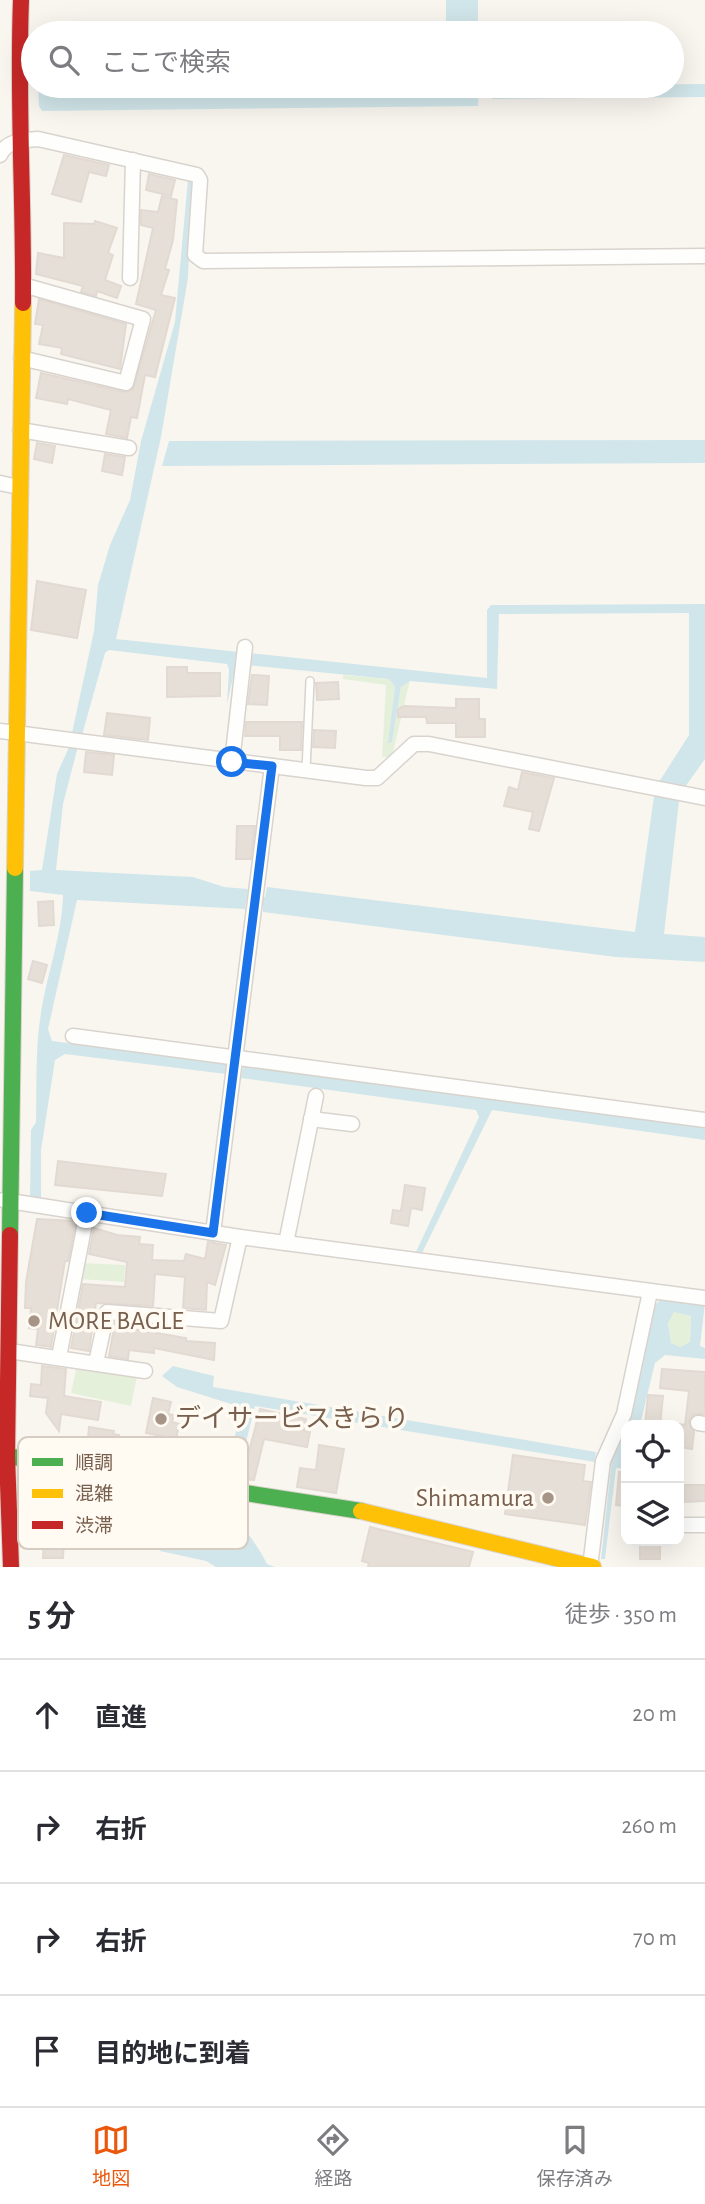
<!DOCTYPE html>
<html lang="ja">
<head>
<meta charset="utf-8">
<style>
  :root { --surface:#fff; --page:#f2f2f3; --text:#2b2b33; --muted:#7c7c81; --line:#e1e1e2; --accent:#ea580c }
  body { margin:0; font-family:"Alegreya Sans","Noto Sans JP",sans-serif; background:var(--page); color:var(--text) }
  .controls { position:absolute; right:21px; bottom:21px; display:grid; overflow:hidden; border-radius:14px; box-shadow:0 7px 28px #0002 }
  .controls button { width:63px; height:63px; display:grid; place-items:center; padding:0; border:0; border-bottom:2px solid var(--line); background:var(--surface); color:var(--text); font:35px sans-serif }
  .stop { position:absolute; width:21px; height:21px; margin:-16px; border:5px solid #1a73e8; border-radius:50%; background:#fff }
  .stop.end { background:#1a73e8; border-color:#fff; box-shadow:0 2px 7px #0008 }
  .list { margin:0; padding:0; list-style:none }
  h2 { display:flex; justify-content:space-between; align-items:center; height:91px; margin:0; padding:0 28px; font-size:30px }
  h2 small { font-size:23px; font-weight:400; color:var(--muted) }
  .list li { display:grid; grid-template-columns:46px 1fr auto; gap:21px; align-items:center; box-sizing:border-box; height:112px; padding:0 28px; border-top:2px solid var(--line) }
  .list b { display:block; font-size:26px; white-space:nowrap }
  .list em { font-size:23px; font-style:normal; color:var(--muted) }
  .icon { flex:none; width:38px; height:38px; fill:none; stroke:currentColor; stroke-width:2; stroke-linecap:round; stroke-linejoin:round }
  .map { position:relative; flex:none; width:705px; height:1567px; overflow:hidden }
  .search { position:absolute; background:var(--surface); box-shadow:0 7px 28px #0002; left:21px; right:21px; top:21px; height:77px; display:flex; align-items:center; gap:18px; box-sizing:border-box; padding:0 24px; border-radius:38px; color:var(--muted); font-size:26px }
  .sheet { height:539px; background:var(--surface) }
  nav { display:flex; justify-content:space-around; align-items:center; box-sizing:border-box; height:98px; border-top:2px solid var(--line); background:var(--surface); font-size:19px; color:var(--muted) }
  nav a { display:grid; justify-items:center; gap:4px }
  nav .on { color:var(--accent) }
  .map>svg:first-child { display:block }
  .green { fill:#e5f0db }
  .water { fill:#d1e6ea; fill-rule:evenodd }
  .building { fill:#e6dfd7; stroke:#e2dad2; stroke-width:2 }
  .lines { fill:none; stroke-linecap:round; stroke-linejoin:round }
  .lane-casing { stroke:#d9d3cd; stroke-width:10 }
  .street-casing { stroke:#d9d3cd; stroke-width:17 }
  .fast-casing { stroke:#dad3cc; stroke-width:18 }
  .slow-casing { stroke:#dad3cc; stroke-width:18 }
  .jam-casing { stroke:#dad3cc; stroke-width:18 }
  .lane { stroke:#fefefd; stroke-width:7 }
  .street { stroke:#fefefd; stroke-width:14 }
  .fast { stroke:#4caf50; stroke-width:16 }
  .slow { stroke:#ffc107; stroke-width:16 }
  .jam { stroke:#c62828; stroke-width:16 }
  .route { stroke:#1a73e8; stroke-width:9 }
  .poi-dot { fill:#a69487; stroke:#fffbf3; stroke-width:2.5 }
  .labels { text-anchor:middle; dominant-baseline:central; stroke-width:7; stroke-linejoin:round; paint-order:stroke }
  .poi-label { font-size:26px; fill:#79604e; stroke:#fffbf3; text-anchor:start }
  .key { fill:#fffbf3; stroke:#d7ccc2; stroke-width:2 }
  .key-label { font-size:19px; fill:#79604e }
</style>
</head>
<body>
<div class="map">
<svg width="705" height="1567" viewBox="0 0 705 1567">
  <rect width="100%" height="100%" fill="#f9f6f0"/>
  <g class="green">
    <polygon points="343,675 389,679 395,687 389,744 392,742 401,687 410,680 392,757 382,757 386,685 343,679"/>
    <polygon points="82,1263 125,1265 124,1282 79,1279"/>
    <polygon points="674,1311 691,1316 690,1342 680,1347 671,1343 668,1323"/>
    <polygon points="77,1365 137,1376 131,1406 71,1393"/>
  </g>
  <g class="water">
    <rect x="446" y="0" width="32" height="33"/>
    <polygon points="705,84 705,97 492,99 492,86"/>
    <polygon points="38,86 479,86 478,106 42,111 39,106"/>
    <polygon points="188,179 192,180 188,278 161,437 116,639 487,678 487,610 491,605 705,604 705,759 685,787 659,782 689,735 689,613 499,614 497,689 410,681 401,687 392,742 388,744 395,687 389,679 236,664 227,704 229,670 227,664 109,650 105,653 82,735 72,733 94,631 98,585 110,545 130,500 141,441 175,322"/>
    <polygon points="705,440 705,463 162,466 169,441"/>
    <path d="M 70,745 L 78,746 L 63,804 L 56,870 L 193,877 L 224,887 L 248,889 L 245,909 L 77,900 L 48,1029 L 52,1041 L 226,1064 L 226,1074 L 65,1054 L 55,1060 L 41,1150 L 41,1200 L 30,1198 L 31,1130 L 36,1122 C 37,1085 35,1049 41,1013 C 47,973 62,936 63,895 L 30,891 L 30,871 L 42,870 L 57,774 Z"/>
    <polygon points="654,796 679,801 664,934 705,937 705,962 616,957 263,912 263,897 265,897 267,887 635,932"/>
    <polygon points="243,1066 705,1127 705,1140 492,1110 421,1255 415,1254 479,1117 476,1110 241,1078"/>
    <path d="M 661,1299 L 705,1303 L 700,1346 L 705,1348 L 705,1359 L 665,1355 L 655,1363 L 640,1425 L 626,1425 L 626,1469 L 616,1468 L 605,1559 L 601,1559 L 612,1458 L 632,1411 L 655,1305 ZM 674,1312 L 691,1316 L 690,1342 L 680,1347 L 671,1343 L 668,1323 Z"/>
    <polygon points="173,1366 214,1376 213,1387 596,1452 595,1462 255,1406 236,1482 225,1480 236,1431 231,1404 177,1387 162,1376"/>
    <path d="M 37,1487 C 84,1509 142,1514 193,1529 L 204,1521 L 218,1498 L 234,1501 C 239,1528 255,1539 267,1564 L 275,1567 L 216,1567 L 206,1561 L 160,1551 L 160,1548 L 81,1534 L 79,1530 L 26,1516 L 26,1495 Z"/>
  </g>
  <g class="building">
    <polygon points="64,155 109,165 106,176 89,172 81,202 52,194"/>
    <polygon points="149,174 175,180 171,196 146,190"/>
    <polygon points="162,196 177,200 173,240 165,269 169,270 161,295 175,298 155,377 145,375 137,418 131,417 127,438 106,434 111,410 68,399 67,404 36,398 41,373 124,392 133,389 156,310 136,304 153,228 141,225 141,210 158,212"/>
    <polygon points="95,221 117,228 108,253 113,255 105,280 121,286 117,298 97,291 96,296 81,292 83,286 36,274 38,253 64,258 64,223 94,224"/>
    <polygon points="39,299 126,324 120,369 61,354 62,348 39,344 43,325 35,324"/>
    <polygon points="37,443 55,446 52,463 34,459"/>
    <polygon points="105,454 125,457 122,475 102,471"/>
    <polygon points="37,581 86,590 77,638 31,630"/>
    <polygon points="167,667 187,667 187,673 220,673 220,696 167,697"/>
    <polygon points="252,675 269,676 267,705 248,704"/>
    <polygon points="338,682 339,699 317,700 316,683"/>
    <polygon points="456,699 479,699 479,719 485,719 485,737 456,737 456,723 427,723 426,717 398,717 398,709 404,706 456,708"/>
    <polygon points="107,713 150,718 148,740 104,735"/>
    <polygon points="246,722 302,722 301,750 280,750 280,736 245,736"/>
    <polygon points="314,730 336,731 335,748 313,747"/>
    <polygon points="86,752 114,755 112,775 84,772"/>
    <polygon points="522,772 554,778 539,831 529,829 533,812 504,806 509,787 518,790"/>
    <polygon points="237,826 255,826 251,859 236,859"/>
    <polygon points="53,901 54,925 39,926 38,902"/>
    <polygon points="33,961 47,965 42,983 28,979"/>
    <polygon points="58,1161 166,1174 162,1196 55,1185"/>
    <polygon points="405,1185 425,1188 422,1210 411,1208 408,1226 391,1223 393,1210 401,1211"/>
    <polygon points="37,1219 76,1221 68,1261 65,1261 51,1347 36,1345 38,1329 29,1328 31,1308 25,1308 26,1282"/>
    <polygon points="94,1228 117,1235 140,1237 139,1244 153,1245 152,1260 184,1261 186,1254 205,1259 208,1242 226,1245 215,1285 207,1282 206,1310 183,1308 185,1277 155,1274 153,1306 96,1303 89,1351 71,1348 83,1284 125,1287 127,1262 89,1254"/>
    <polygon points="115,1322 134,1324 133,1329 186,1338 186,1341 215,1343 214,1360 154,1348 154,1353 129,1350 128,1359 109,1356"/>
    <polygon points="42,1366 66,1369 64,1396 101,1402 98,1420 61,1414 59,1431 46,1413 48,1398 30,1396 31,1384 41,1385"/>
    <polygon points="662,1369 705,1372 705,1414 694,1414 689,1421 694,1432 692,1449 679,1447 679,1424 685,1425 689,1391 660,1388"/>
    <polygon points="648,1395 663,1396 660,1425 645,1425"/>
    <polygon points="153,1398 171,1402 168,1414 174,1415 172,1422 179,1424 172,1461 165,1460 167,1437 146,1433"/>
    <polygon points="260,1409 306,1419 304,1431 310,1432 307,1447 264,1439 254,1480 242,1479"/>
    <polygon points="89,1427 114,1431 113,1434 119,1435 117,1451 80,1447 82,1438 88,1438"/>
    <polygon points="319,1445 344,1449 336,1493 297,1487 300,1468 316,1470"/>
    <polygon points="513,1455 585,1465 583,1481 591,1482 585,1525 505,1514"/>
    <polygon points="619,1472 626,1472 626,1506 616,1505"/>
    <polygon points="684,1485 705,1485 705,1501 684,1502"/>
    <polygon points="370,1527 473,1552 469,1567 368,1567 369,1563 362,1561"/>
    <polygon points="44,1538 64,1539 63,1558 43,1558"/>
    <rect x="640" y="1541" width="20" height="18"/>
  </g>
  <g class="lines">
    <g class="lane-casing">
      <polyline id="lane" points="306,770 310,681"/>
    </g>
    <g class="street-casing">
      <g id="street">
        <path d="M 0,155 C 7,140 24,140 38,139 L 197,175 L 200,180 L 195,255 L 203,261 L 705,256"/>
        <polyline points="130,278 133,160"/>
        <polyline points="21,358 126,383 143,319 23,285"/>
        <polyline points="20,430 129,448"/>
        <polyline points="0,483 19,487"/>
        <polyline points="0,731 366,778 377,778 414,744 429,744 705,798"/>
        <polyline points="232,762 245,647"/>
        <polyline points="73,1036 705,1120"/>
        <polyline points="311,1119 352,1124"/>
        <polyline points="3,1200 240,1237 705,1298"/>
        <polyline points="213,1233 272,766"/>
        <polyline points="286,1243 316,1096"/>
        <polyline points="9,1351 145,1371"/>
        <polyline points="59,1357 87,1213"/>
        <polyline points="96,1363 107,1312 221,1321 240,1237"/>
        <polyline points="698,1423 705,1424"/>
        <polyline points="685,1525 705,1525"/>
        <polyline points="590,1567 603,1461 624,1414 650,1292"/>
      </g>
    </g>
    <g class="fast-casing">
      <g id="fast">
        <polyline points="10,1235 15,868"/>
        <polyline points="0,1455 361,1511"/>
      </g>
    </g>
    <g class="slow-casing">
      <g id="slow">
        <polyline points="15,868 23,303"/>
        <polyline points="361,1511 593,1567"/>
      </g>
    </g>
    <g class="jam-casing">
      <g id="jam">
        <path d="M 21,0 C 17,101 24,202 23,303"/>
        <polyline points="10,1235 7,1456 11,1567"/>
      </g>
    </g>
    <use href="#lane" class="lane"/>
    <use href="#street" class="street"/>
    <use href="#fast" class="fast"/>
    <use href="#slow" class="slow"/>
    <use href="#jam" class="jam"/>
  </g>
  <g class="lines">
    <polyline class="route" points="87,1213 213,1233 272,766 232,762"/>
  </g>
  <g class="poi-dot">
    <circle cx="34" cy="1321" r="7"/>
    <circle cx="161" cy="1419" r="7"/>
    <circle cx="548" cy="1498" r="7"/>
  </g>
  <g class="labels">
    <g class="poi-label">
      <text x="48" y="1321">MORE BAGLE</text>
      <text x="175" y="1419">デイサービスきらり</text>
      <text x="534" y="1498" text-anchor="end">Shimamura</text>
    </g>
  </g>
  <rect x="18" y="1437" width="230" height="112" rx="10" class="key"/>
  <rect x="32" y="1458" width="31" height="8" fill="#4caf50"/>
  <rect x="32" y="1489" width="31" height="9" fill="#ffc107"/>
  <rect x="32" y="1521" width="31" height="8" fill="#c62828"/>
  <g class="key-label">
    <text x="75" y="1469">順調</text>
    <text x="75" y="1500">混雑</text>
    <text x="75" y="1532">渋滞</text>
  </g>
</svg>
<div class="controls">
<button><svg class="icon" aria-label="locate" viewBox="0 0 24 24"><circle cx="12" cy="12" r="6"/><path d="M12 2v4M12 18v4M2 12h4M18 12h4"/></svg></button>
<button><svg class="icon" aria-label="layers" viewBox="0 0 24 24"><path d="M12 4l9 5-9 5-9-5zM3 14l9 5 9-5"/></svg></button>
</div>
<div class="stop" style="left:232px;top:762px"></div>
<div class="stop end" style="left:87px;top:1213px"></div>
<div class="search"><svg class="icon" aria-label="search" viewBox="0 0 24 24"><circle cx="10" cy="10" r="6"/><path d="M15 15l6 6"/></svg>ここで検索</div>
</div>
<section class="sheet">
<h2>5 分<small>徒歩 · 350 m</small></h2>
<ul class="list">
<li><svg class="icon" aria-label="ahead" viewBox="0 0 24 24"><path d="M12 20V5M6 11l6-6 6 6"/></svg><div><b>直進</b></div><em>20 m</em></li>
<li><svg class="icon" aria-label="right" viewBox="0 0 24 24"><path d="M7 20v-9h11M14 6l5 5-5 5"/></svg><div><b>右折</b></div><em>260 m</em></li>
<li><svg class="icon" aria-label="right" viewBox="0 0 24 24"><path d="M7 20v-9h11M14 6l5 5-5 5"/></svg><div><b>右折</b></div><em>70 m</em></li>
<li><svg class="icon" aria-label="arrive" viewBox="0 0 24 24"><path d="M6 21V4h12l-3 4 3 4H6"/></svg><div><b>目的地に到着</b></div></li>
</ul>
</section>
<nav>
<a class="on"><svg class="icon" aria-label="map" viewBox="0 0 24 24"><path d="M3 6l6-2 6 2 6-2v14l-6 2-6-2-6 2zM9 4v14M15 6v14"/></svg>地図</a>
<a><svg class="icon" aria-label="directions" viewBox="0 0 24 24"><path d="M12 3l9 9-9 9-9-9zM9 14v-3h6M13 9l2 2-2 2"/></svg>経路</a>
<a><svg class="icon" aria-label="saved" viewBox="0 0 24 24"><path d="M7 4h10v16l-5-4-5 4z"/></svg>保存済み</a>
</nav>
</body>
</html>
